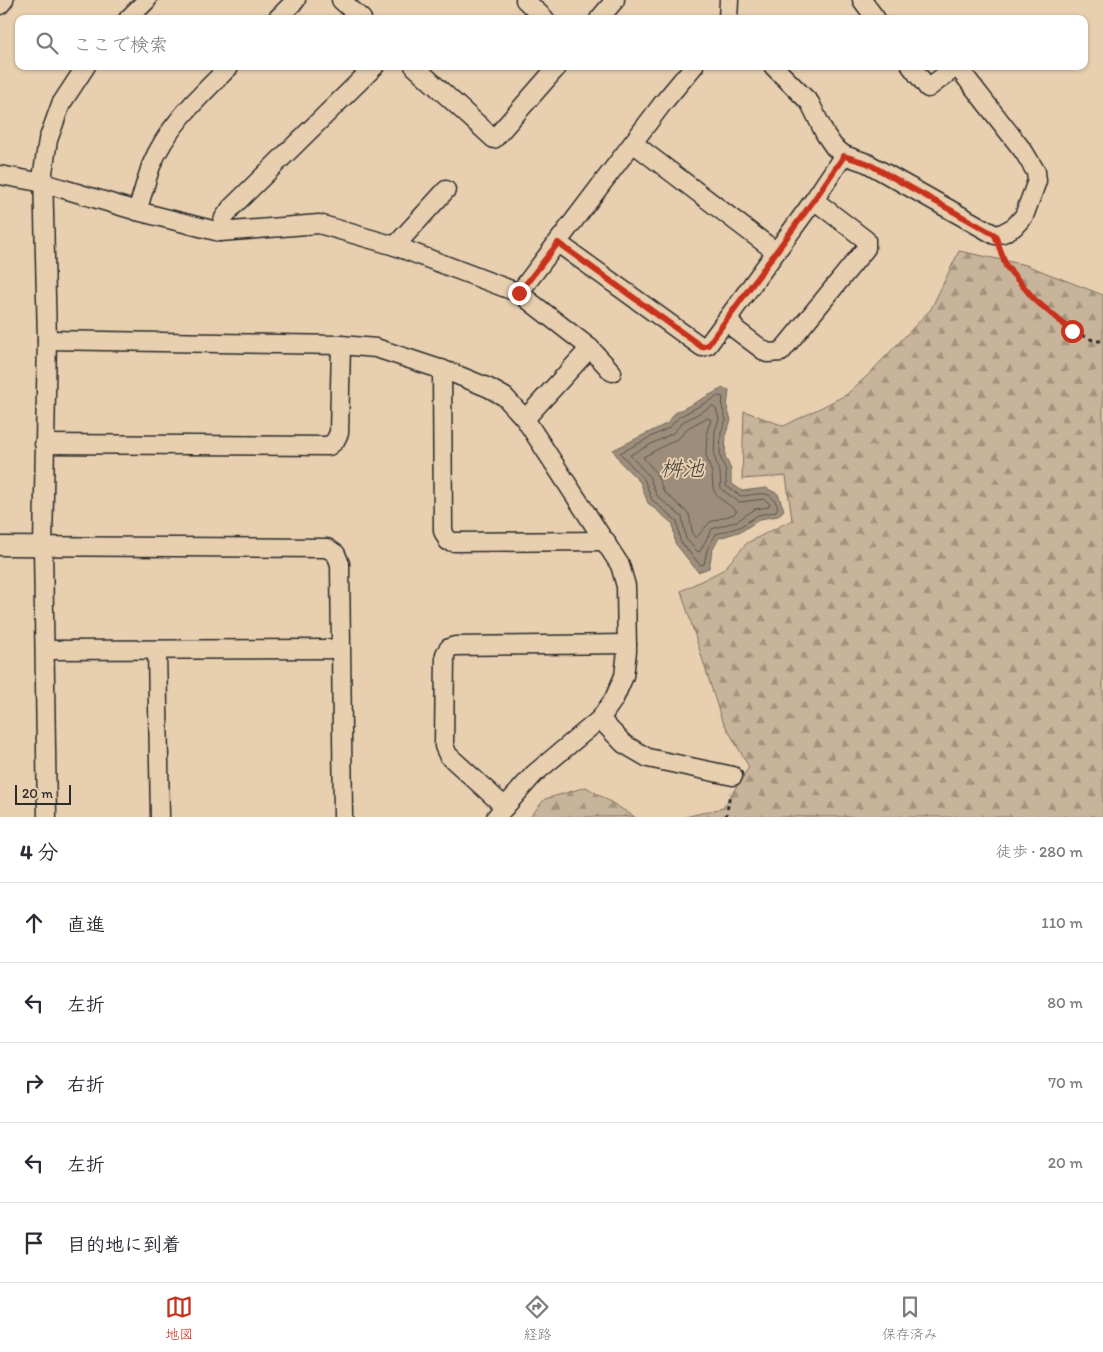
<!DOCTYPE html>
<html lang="ja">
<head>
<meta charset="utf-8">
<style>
  :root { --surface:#fff; --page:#f2f2f3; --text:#2b2b33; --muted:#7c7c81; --line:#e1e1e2; --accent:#c8321e }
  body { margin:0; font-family:Itim,"Klee One",sans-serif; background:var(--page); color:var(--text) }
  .scale { position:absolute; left:15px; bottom:12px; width:56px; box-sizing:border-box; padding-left:5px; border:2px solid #2b2b2b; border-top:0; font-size:14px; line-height:18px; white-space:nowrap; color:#2b2b2b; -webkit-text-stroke:4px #e7cfb0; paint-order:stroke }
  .stop { position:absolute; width:15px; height:15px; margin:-11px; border:4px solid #c8321e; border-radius:50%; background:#fff }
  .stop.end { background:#c8321e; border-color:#fff; box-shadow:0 1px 5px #0008 }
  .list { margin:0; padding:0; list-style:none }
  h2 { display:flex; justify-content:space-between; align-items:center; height:65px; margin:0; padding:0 20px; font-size:21px }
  h2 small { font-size:16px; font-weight:400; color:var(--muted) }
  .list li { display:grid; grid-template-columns:32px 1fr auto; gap:15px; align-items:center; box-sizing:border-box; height:80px; padding:0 20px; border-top:1px solid var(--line) }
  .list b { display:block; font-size:19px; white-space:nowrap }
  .list em { font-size:16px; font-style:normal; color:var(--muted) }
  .icon { flex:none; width:28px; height:28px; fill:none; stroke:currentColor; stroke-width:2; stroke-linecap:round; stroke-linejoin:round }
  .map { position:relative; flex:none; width:1103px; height:817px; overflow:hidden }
  .search { position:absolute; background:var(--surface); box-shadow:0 1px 4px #0004; left:15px; right:15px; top:15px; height:55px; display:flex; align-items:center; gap:12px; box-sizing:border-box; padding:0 18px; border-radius:10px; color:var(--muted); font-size:19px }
  .sheet { height:465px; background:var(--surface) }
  nav { display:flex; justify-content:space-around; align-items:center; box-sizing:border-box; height:70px; border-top:1px solid var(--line); background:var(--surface); font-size:14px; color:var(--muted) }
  nav a { display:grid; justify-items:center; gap:2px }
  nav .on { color:var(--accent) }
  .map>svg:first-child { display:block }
  .forest { fill:url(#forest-firs); stroke:#7a7062 }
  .water { fill:#9d8e7b; stroke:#6f665b }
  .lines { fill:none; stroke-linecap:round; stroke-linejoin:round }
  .shore { stroke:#59534b; stroke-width:1 }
  .minor-casing { stroke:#2b2b2b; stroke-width:21 }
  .path { stroke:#2b2b2b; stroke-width:3; stroke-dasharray:4 4; stroke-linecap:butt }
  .minor { stroke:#e7cfb0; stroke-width:18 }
  .route { stroke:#c8321e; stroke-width:6 }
  .labels { text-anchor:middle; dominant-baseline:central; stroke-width:4; stroke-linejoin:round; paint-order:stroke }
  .water-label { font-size:22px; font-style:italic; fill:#423f3b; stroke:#e7cfb0 }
</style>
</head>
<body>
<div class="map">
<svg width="1103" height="817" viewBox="0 0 1103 817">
  <defs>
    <pattern id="forest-firs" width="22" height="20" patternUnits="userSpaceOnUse" patternTransform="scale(1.25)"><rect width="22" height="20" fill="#c8b49a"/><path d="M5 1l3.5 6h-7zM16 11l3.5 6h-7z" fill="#a3937e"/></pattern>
  </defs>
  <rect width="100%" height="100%" fill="#e7cfb0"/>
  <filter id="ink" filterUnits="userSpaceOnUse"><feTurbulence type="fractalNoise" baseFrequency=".02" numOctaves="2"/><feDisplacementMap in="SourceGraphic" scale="10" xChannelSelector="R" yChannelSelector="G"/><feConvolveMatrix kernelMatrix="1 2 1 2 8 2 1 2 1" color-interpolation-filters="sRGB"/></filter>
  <g filter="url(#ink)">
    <g class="forest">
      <polygon points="959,251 1026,265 1103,295 1103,817 685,817 723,808 749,767 721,718 681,591 723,570 747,543 792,520 786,476 742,479 744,411 784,426 846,395 868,375 931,309"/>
      <polygon points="586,787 635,817 530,817 545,799"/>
    </g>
    <polygon class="water" points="723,388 729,390 727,407 731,420 726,433 725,456 731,470 731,483 742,491 766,488 778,494 784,510 778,516 760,519 742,531 719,538 712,551 709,568 698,572 675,543 673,524 648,503 640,482 622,464 613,450 668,423 675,413"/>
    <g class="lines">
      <g class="shore">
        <path d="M 719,396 L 723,397 L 722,407 L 726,420 L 721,432 L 720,456 L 726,471 L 726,486 L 741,496 C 759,495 771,487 778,508 L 775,512 L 758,515 L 740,527 L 716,534 L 707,550 L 704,564 L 700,565 L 680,541 L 677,521 L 652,500 L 644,479 L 620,453 L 670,427 L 679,417 Z"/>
        <polygon points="713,406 716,408 719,419 715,431 714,456 720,472 721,489 739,502 764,499 770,504 768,507 755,509 737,521 712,529 700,551 698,552 686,539 682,517 657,496 649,476 630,455 673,433 683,422"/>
        <polygon points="707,418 711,420 707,431 706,456 712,473 713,489 718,497 737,511 734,514 710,522 696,538 693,535 689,514 664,492 656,473 643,457 679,438 688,428"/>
      </g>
      <g class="minor-casing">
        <g id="minor">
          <polyline points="341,0 362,19"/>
          <polyline points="525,0 545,19"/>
          <polyline points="862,0 876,19"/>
          <polyline points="0,5 4,0"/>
          <polyline points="128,19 147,0"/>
          <polyline points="277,19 296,0"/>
          <polyline points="599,19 615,0"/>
          <polyline points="728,19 729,0"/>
          <polyline points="414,66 494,139 558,66"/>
          <polyline points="773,66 810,103 825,134 834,147 844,155 867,163 995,235 1003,233 1014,227 1024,216 1037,181 1036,172 1024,152 957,66 928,88 911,66"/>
          <polyline points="633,143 775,251"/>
          <polyline points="0,175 44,183 137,211 220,232 319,224 395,246 519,293 590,348 612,372"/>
          <path d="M 137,211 C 142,196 146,181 151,166 C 167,126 200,96 230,66"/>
          <polyline points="220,232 224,218 231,208 375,66"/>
          <polyline points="558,243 702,347 708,345 814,200 844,155"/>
          <polyline points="395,246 446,190"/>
          <polyline points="519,293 663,103 694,66"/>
          <polyline points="729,317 735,329 767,353 781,352 866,248 866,240 814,200"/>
          <polyline points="47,340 341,345 376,348 455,374 489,388 505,397 525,419 620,565 626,586 627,651 624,676 614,699 600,719 534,774 496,817"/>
          <polyline points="442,369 443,531 448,541 454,542 606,541"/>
          <polyline points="525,419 590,348"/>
          <polyline points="44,444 329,446 335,441 339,433 341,345"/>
          <polyline points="0,546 327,548 336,554 340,564 343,817"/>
          <polyline points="45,650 340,649"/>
          <polyline points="157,650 160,817"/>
          <polyline points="600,719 624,744 648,758 733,776"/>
          <polyline points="505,807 448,755 444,746 445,654 449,648 455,646 627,644"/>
          <polyline points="47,817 43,546 47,340 43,172 48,140 61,104 86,66"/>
        </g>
      </g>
      <g class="path">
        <polyline points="1001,251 1006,267 1035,300 1072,331 1095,341 1103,341"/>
        <polyline points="726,817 730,793"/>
      </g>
      <use href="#minor" class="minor"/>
    </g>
  </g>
  <g class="lines" filter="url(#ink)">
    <polyline class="route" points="519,293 558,243 702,347 708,345 814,200 844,156 867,163 995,235 1006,266 1035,300 1072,331"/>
  </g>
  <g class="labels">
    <g class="water-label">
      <text x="682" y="468">桝池</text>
    </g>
  </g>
</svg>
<div class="scale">20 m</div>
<div class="stop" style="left:1072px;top:331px"></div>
<div class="stop end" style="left:519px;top:293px"></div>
<div class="search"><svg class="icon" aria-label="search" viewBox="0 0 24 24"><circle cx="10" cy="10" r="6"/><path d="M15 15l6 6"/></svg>ここで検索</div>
</div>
<section class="sheet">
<h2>4 分<small>徒歩 · 280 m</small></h2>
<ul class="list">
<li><svg class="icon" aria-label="ahead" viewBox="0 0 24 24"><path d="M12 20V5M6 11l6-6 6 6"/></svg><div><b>直進</b></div><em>110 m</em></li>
<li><svg class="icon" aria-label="left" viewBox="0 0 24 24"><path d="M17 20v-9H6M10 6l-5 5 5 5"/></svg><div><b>左折</b></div><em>80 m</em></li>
<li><svg class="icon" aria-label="right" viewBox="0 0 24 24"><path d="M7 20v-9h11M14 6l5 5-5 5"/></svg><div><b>右折</b></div><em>70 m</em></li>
<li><svg class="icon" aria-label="left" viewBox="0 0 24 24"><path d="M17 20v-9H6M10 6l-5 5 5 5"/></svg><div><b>左折</b></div><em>20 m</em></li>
<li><svg class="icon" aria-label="arrive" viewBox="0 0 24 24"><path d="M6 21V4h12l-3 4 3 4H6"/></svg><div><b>目的地に到着</b></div></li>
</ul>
</section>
<nav>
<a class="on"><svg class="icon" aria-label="map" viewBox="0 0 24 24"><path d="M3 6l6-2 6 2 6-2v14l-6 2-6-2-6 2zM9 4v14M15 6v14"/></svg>地図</a>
<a><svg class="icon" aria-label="directions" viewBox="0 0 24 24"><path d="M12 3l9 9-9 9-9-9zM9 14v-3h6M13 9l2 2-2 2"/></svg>経路</a>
<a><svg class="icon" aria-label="saved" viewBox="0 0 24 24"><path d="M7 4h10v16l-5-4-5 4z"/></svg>保存済み</a>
</nav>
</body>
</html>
